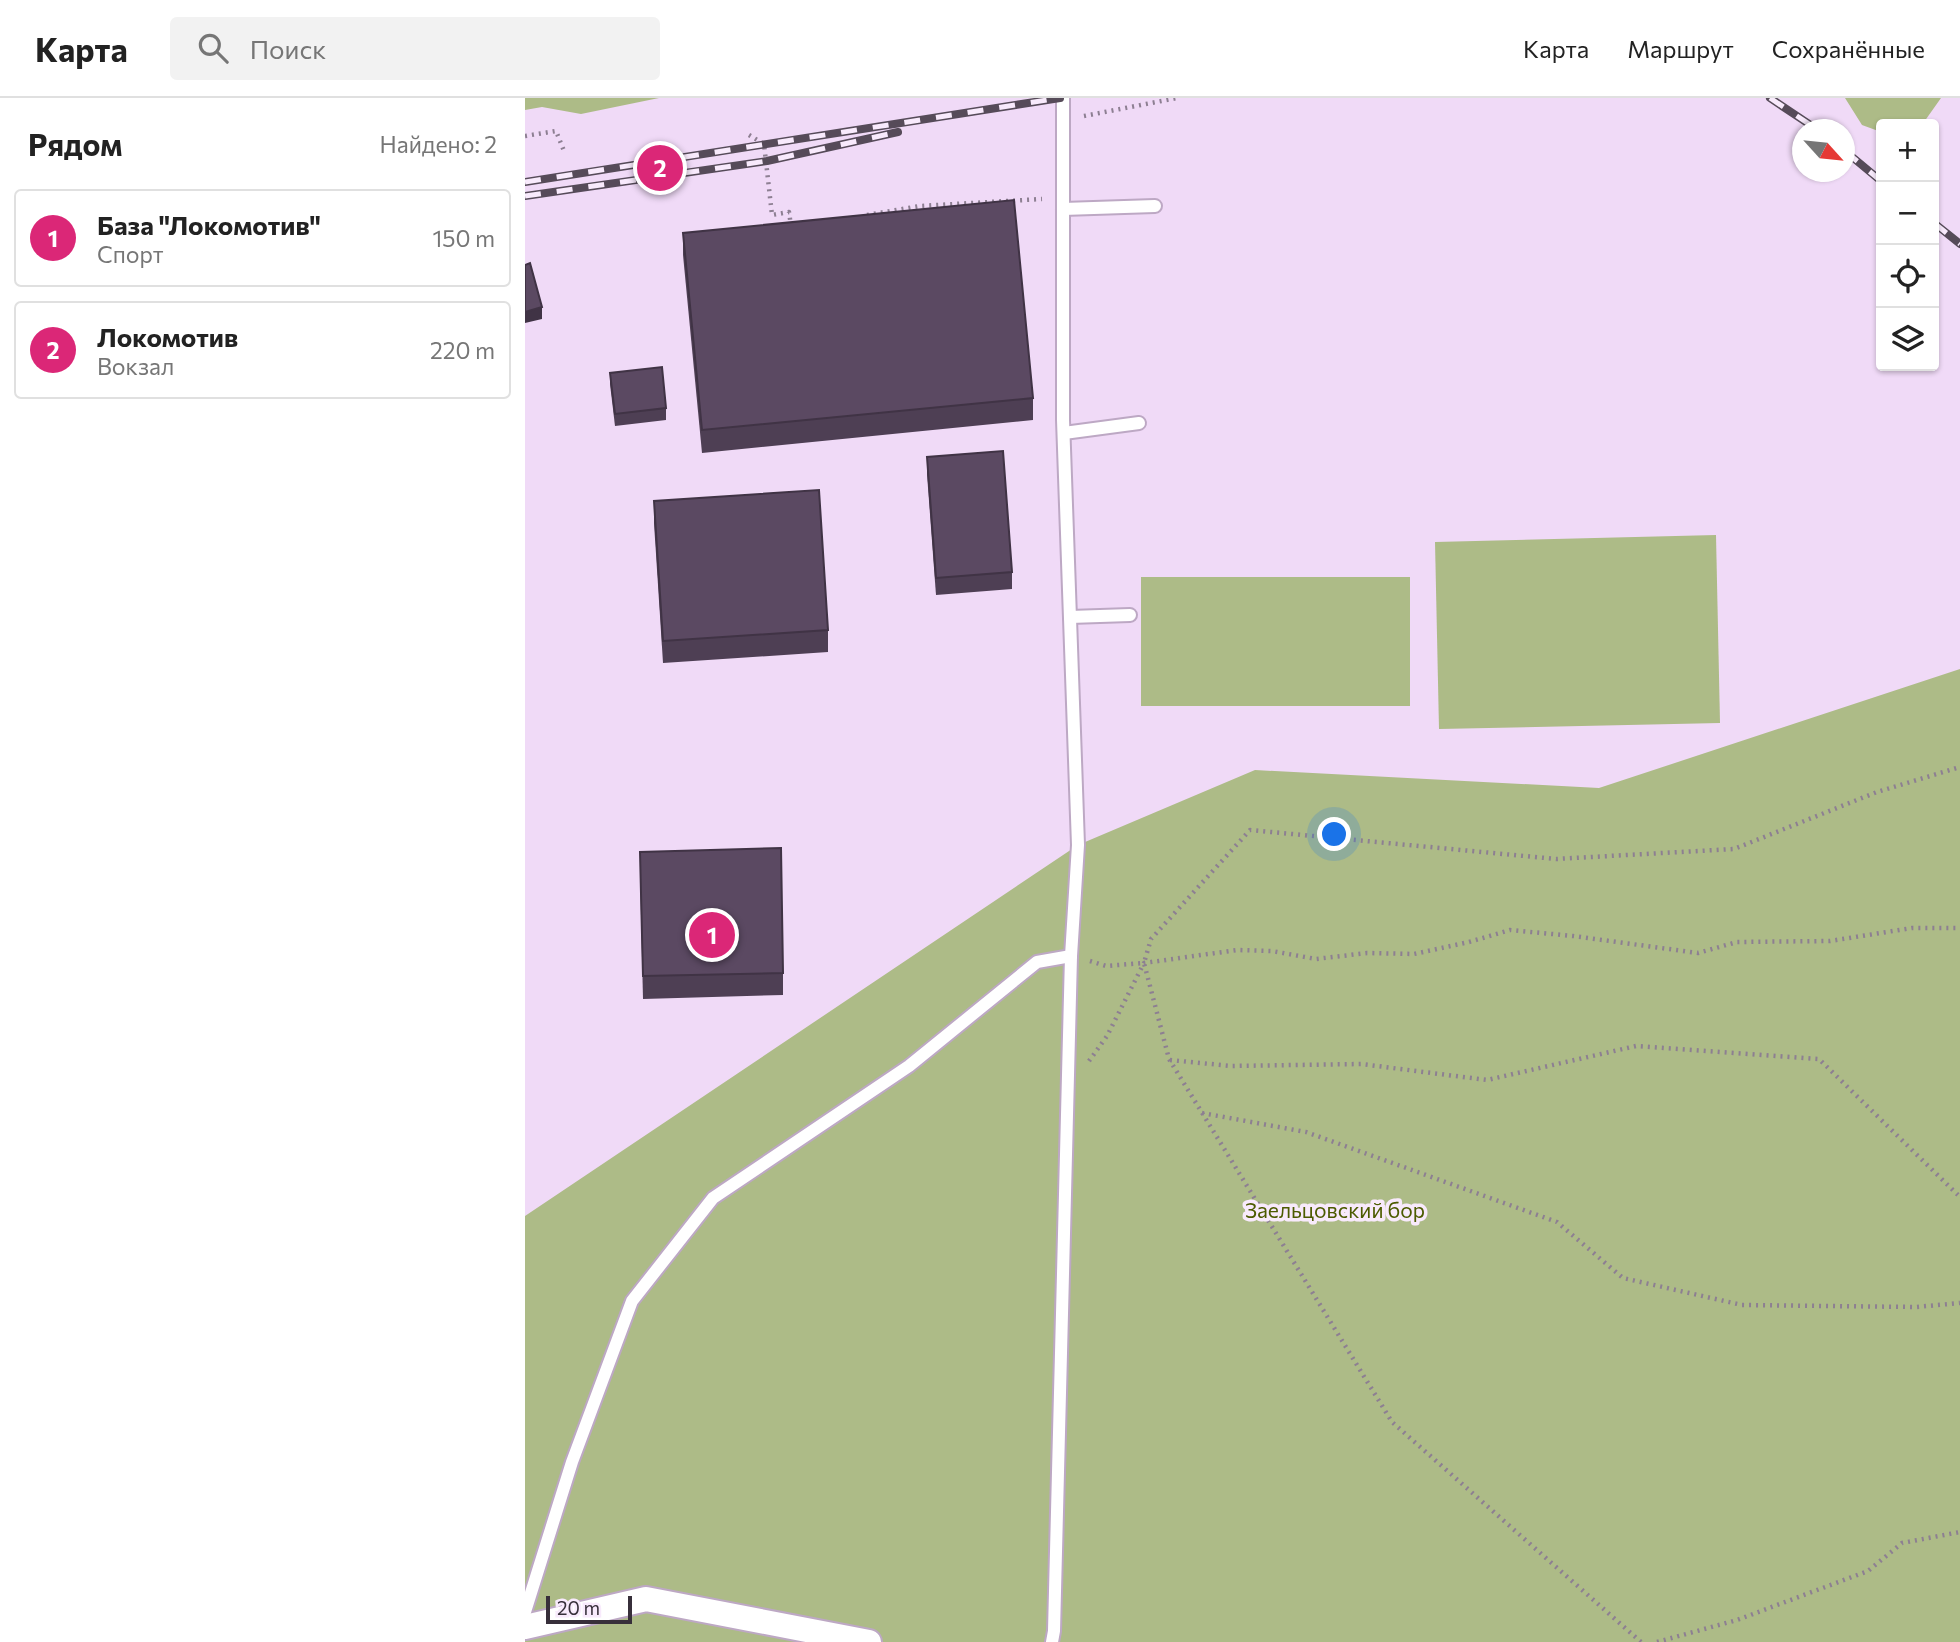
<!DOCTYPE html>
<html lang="ru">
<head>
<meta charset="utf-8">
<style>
  :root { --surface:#fff; --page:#f2f2f2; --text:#222; --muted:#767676; --line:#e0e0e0; --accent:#db2777 }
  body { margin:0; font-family:Commissioner,sans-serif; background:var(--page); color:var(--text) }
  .controls { position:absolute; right:21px; top:21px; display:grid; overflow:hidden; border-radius:7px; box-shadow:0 2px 5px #0004 }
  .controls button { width:63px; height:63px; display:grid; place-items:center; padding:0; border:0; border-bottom:2px solid var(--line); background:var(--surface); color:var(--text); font:35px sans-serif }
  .compass { position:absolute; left:1267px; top:21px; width:63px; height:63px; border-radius:50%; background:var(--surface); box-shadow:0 2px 5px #0004; rotate:117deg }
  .scale { position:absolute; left:21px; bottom:18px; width:86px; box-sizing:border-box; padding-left:7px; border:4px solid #372f3a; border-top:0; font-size:19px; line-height:24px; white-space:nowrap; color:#372f3a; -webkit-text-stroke:5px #f8eafc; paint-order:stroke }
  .you { position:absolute; left:810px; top:737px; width:24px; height:24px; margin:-18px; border:5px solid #fff; border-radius:50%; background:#1a73e8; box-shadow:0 0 0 10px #1a73e833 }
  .badge { display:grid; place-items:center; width:46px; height:46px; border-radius:50%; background:var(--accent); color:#fff; font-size:23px; font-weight:700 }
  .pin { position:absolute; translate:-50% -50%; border:4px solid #fff; box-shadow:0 2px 7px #0006 }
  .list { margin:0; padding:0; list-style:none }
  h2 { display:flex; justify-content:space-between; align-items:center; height:91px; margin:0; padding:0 28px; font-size:30px }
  h2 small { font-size:23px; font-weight:400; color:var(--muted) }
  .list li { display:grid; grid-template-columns:46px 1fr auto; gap:21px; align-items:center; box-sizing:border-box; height:98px; margin:0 14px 14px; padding:0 14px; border:2px solid var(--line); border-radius:7px }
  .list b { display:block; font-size:26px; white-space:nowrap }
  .list p { margin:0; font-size:23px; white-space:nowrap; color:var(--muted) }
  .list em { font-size:23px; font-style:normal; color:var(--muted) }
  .icon { flex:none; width:38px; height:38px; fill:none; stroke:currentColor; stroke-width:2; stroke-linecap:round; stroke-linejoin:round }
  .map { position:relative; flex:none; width:1435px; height:1544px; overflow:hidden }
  header { display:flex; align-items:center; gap:42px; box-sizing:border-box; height:98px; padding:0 35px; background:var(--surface); border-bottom:2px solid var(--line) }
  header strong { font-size:33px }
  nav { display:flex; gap:38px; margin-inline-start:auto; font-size:24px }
  .search { width:490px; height:63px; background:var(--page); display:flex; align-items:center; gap:18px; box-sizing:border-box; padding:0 24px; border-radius:7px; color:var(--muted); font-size:26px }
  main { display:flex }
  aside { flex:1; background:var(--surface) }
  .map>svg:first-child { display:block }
  .green { fill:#adbb87 }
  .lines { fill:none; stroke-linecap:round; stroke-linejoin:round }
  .service-casing { stroke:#bda8c4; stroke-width:16 }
  .minor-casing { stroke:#bda8c4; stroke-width:28 }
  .path { stroke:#8d7f92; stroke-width:4.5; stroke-dasharray:2 5; stroke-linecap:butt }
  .service { stroke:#fff; stroke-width:12 }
  .minor { stroke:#fff; stroke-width:24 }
  .rail-casing { stroke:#564b59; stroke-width:8 }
  .rail { stroke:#f8eafc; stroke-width:5; stroke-dasharray:16; stroke-linecap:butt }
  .wall { fill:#4e3f54 }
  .shaded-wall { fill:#403345 }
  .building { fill:#5b4962; stroke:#403345; stroke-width:2 }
  .labels { text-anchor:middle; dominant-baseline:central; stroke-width:7; stroke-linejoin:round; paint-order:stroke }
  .park-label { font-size:21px; fill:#4c5b01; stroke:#f8eafc }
</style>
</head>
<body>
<header>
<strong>Карта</strong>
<div class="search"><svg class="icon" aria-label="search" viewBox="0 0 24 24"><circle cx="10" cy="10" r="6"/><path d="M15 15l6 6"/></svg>Поиск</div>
<nav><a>Карта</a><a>Маршрут</a><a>Сохранённые</a></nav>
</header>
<main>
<aside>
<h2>Рядом<small>Найдено: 2</small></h2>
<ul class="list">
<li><span class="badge">1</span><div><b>База &quot;Локомотив&quot;</b><p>Спорт</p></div><em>150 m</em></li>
<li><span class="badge">2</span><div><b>Локомотив</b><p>Вокзал</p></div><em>220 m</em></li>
</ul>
</aside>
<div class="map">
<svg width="1435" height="1544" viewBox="0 0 1435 1544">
  <rect width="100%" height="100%" fill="#f0daf7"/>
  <g class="green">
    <polygon points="0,0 134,0 56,16 17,9 0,12"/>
    <polygon points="1320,0 1416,0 1399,24 1395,26 1356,26 1356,34 1337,27"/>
    <polygon points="1191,437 1195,625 914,631 910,444"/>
    <rect x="616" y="479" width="269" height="129"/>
    <polygon points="1435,571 1435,1544 0,1544 0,1118 553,747 730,672 1074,690"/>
  </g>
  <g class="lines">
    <g class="service-casing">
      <g id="service">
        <polyline points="538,111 630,108"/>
        <polyline points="539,335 614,325"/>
        <polyline points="545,519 605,517"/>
        <polyline points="0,1514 47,1364 107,1203 188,1100 384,968 512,864 546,858"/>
        <polyline points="527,1544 529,1533 546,858 553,747 538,322 538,0"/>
      </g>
    </g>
    <g class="minor-casing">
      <polyline id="minor" points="0,1529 121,1501 344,1544"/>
    </g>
    <g class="path">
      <polyline points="559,18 652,0"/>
      <polyline points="224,37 239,46 247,117 264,114 266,128"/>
      <polyline points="0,38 31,33 39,53"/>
      <polyline points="342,117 395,108 517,101"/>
      <polyline points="565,863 581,868 618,865"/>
      <polyline points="645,962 706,968 836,966 962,982 1111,948 1294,961 1435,1099"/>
      <polyline points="564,963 582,938 619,865 712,852 747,853 791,861 842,855 889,856 944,844 985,832 1048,838 1173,855 1212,844 1305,843 1387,830 1435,830"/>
      <polyline points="677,1015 781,1034 1032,1124 1098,1180 1217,1207 1391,1209 1435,1205"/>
      <polyline points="1116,1544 867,1324 644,961 619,865 626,841 725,732 1031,761 1209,751 1352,694 1435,669"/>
      <polyline points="1132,1544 1212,1522 1343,1473 1377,1445 1435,1434"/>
    </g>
    <use href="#service" class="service"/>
    <use href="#minor" class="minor"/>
    <g class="rail-casing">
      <g id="rail">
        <polyline points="1245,0 1293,32"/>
        <polyline points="1320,53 1356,83"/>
        <polyline points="0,84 535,0"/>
        <polyline points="0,98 242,63 373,34"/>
        <polyline points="1409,125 1435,146"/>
      </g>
    </g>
    <use href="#rail" class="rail"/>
  </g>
  <g class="wall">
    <polygon points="158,135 508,300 508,322 177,355 158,157"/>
    <polygon points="85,275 141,310 141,322 90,328 85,286"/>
    <polygon points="402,359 487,474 487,491 411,497 402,376"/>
    <polygon points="129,403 303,532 303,554 138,565 129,425"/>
    <polygon points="115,776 258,875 258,897 118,901"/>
  </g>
  <polygon class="shaded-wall" points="17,209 17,221 0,225 0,214"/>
  <g class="building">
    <polygon points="489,102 508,300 177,332 158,135"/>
    <polygon points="5,165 17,209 0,214 0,167"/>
    <polygon points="137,269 141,310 90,316 85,275"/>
    <polygon points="478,353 487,474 411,480 402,359"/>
    <polygon points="294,392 303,532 138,543 129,403"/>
    <polygon points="256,750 258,875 118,878 115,754"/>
  </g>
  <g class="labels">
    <g class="park-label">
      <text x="810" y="1111">Заельцовский бор</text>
    </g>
  </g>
</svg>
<div class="controls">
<button>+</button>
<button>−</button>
<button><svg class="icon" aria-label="locate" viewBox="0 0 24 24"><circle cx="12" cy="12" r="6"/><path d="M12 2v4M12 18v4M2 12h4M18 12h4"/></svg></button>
<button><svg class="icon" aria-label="layers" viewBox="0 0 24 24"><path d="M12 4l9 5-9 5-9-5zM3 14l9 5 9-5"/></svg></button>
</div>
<svg class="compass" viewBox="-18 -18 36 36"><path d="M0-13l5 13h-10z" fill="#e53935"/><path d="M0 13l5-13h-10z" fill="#767676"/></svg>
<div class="scale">20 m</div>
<div class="you"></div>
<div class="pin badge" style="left:187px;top:837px">1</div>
<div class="pin badge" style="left:135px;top:70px">2</div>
</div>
</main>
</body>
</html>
